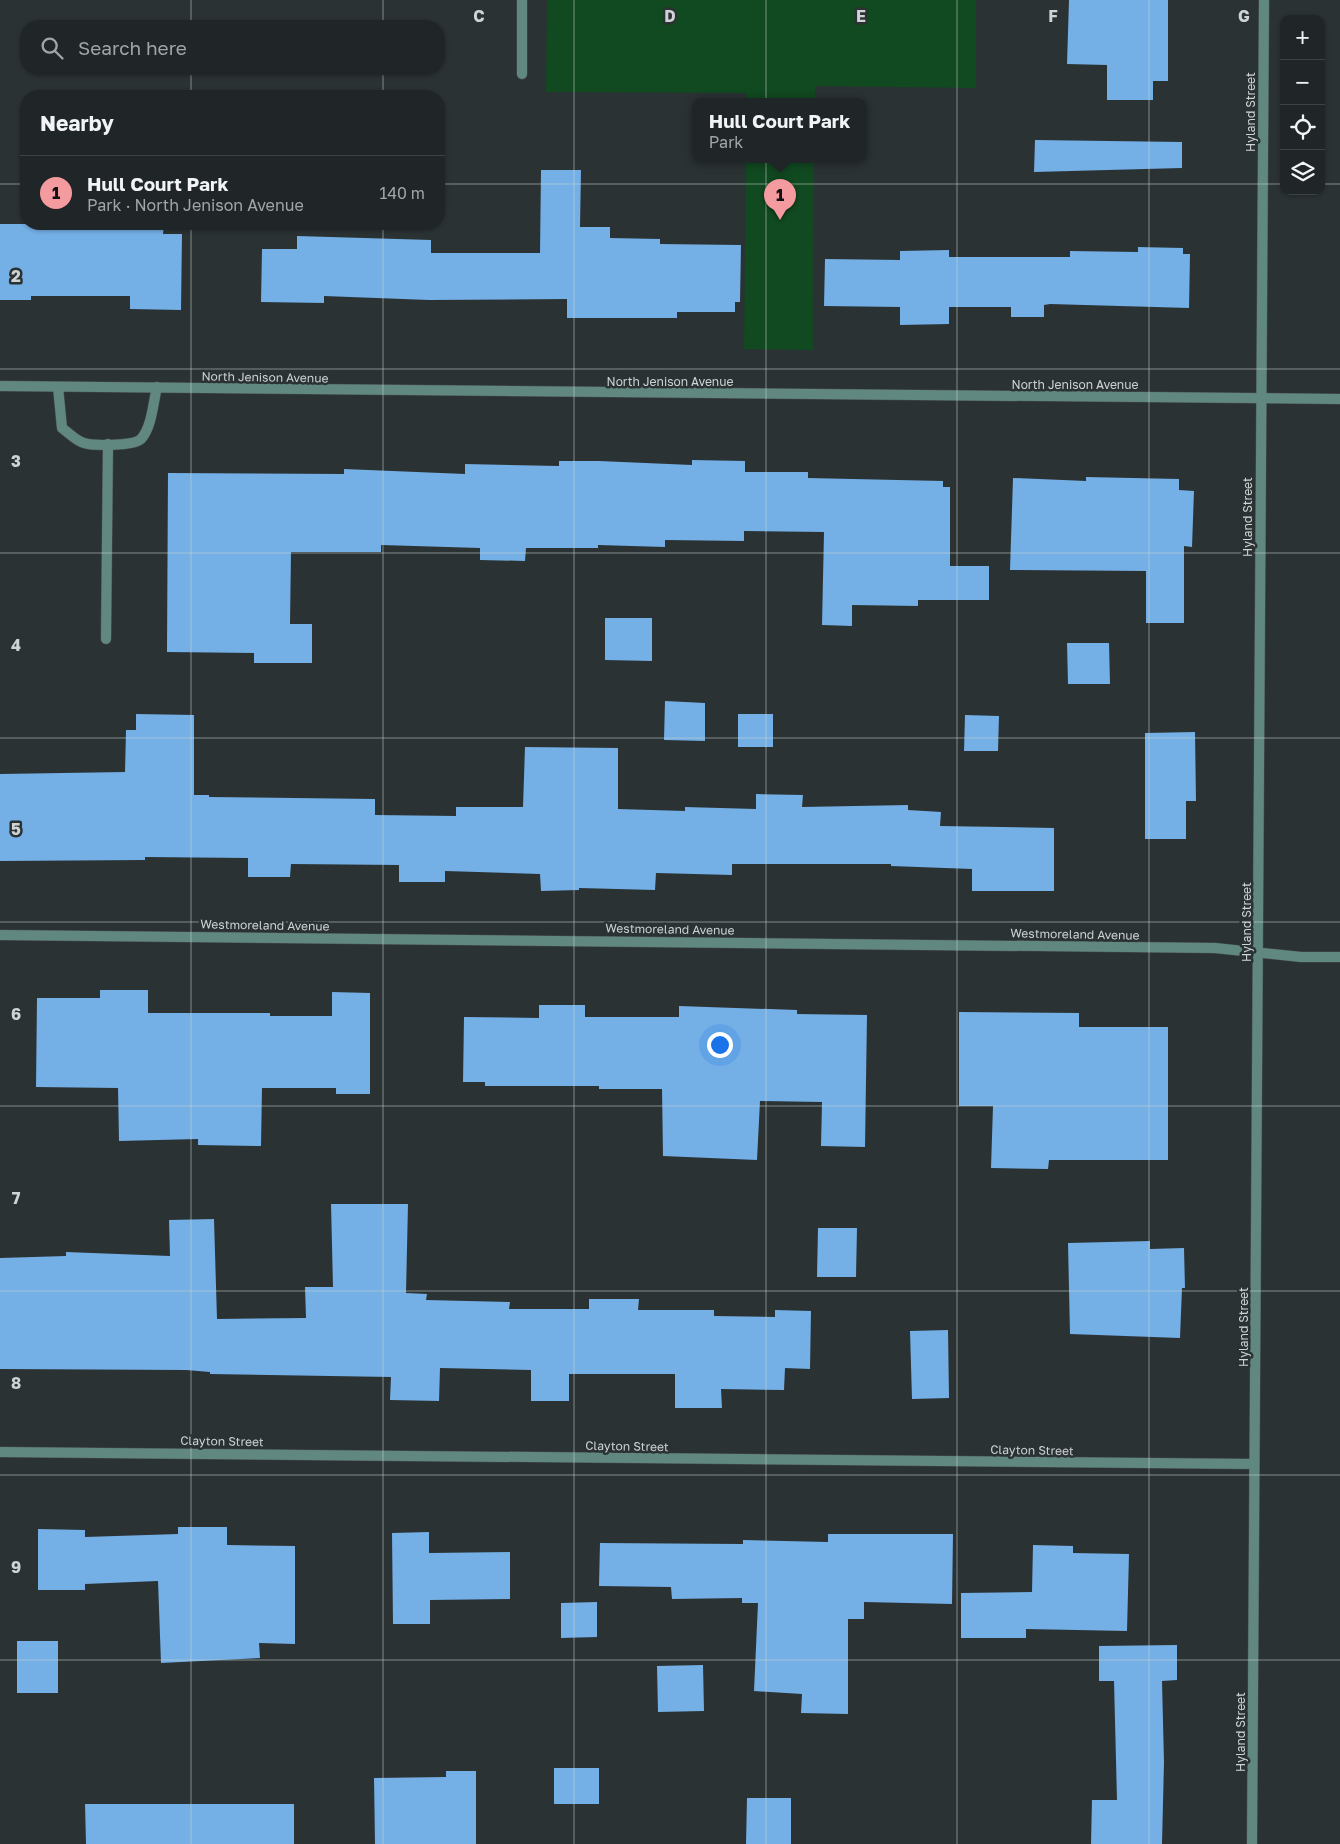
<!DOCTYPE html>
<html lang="en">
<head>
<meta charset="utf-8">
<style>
  :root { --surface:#202627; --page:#282e2f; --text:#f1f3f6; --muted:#a2a5a7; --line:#3d4344; --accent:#f49b9f }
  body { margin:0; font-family:"Golos Text",sans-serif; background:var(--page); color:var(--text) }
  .controls { position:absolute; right:15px; top:15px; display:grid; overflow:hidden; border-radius:10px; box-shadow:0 1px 4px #0004 }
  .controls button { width:45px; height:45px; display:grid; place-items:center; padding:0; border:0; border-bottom:1px solid var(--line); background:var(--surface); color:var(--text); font:25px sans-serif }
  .you { position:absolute; left:719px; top:1044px; width:18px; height:18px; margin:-12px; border:4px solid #fff; border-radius:50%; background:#1a73e8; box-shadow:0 0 0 8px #1a73e833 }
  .badge { display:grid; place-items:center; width:32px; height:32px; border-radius:50%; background:var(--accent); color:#111; font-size:16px; font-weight:700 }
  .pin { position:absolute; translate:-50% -41px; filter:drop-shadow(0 1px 2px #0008) }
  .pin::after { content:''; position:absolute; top:26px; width:18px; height:15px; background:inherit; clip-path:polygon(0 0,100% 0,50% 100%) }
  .popup { position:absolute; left:692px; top:98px; width:175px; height:65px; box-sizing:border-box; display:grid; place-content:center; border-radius:10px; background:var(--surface); filter:drop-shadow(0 1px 4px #0005); font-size:16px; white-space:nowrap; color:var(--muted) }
  .popup b { font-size:19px; color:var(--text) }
  .popup::after { content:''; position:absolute; left:50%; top:100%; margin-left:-10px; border:10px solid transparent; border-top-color:var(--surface) }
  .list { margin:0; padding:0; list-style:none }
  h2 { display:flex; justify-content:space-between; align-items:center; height:65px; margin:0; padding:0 20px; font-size:21px }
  h2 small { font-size:16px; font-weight:400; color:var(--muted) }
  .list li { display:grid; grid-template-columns:32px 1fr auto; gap:15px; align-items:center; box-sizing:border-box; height:75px; padding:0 20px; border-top:1px solid var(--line) }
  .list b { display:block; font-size:19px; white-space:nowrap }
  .list p { margin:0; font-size:16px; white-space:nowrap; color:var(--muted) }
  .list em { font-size:16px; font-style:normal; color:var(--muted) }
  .icon { flex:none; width:28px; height:28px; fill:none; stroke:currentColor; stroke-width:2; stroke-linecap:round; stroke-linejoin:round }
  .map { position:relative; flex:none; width:1340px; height:1844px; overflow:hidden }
  .search { position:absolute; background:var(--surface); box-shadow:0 1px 4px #0004; left:20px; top:20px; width:425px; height:55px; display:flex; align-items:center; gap:12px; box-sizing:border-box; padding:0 18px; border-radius:20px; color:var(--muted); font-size:19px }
  .panel { position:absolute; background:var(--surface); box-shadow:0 1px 4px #0004; left:20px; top:90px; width:425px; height:140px; border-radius:20px }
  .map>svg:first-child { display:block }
  .green { fill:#114921 }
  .building { fill:#74afe5 }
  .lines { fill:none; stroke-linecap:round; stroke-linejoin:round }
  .lane-casing { stroke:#484f51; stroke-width:11 }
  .street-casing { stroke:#484f51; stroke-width:11 }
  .lane { stroke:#608780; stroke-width:10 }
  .street { stroke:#608780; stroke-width:10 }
  .grid { fill:none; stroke:#ced3d4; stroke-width:1; stroke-opacity:0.55 }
  .labels { text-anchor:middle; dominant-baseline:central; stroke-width:5; stroke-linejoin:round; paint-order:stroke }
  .street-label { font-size:12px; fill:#ced3d4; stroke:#2b3234 }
  .grid-label { font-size:16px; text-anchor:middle; font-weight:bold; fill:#ced3d4; stroke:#2b3234; stroke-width:5; stroke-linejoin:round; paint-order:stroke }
</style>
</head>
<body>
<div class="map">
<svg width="1340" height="1844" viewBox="0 0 1340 1844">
  <rect width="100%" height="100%" fill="#2b3234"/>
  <g class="green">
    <polygon points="547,0 976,0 976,88 815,86 815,101 746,101 746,93 546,92"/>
    <polygon points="746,159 814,159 813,350 744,349"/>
  </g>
  <g class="building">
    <polygon points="1069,0 1168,0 1168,81 1153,81 1153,100 1107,100 1107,65 1067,64"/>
    <polygon points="1035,140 1182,142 1182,168 1034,172"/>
    <polygon points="541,170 581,170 580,227 610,227 610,238 660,239 660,244 741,245 740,302 735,302 735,312 677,312 677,318 567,318 567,299 429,300 324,296 324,303 261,302 262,249 297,249 297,236 431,240 431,253 540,253"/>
    <polygon points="0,224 164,224 163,234 182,234 181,310 130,309 130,296 31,296 31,300 0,300"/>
    <polygon points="1138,247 1183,248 1183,254 1190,254 1189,308 1050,304 1044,305 1044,317 1011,317 1011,307 949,307 949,324 900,325 900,307 824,306 825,259 900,260 900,251 949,250 949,257 1070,257 1070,251 1138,252"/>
    <polygon points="692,460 745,461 745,472 808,472 808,478 943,481 943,487 950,487 950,566 989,566 989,600 918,600 918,606 852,605 852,626 822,625 824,532 744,531 744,541 665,540 665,547 598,545 598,548 526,548 525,561 480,560 480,548 381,545 381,552 291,552 290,624 312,624 312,663 254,663 254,653 167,652 168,473 344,474 344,469 465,474 465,464 559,466 559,461 599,461 692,465"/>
    <polygon points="1086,477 1179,479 1179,490 1194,491 1192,547 1184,546 1184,623 1146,623 1146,571 1010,570 1013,478 1086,481"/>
    <polygon points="605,618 652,618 652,661 605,660"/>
    <polygon points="1067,643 1109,643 1110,684 1068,684"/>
    <polygon points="665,701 705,703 705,741 664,740"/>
    <polygon points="136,714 194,715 194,795 209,795 209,797 375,799 375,815 456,816 456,807 523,807 525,747 618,748 618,809 685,811 685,807 756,809 756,794 803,795 802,807 908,805 908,810 941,812 940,826 1054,828 1054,891 972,891 972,869 891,866 891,864 732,864 732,875 656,873 655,890 579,888 579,890 541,891 540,874 445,871 445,882 399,882 399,865 291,864 290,877 248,877 248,858 145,857 145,860 0,861 0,774 125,772 126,730 136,730"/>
    <rect x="738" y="714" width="35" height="33"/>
    <polygon points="965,715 999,716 998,751 964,751"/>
    <polygon points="1195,732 1196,801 1186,801 1186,839 1145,839 1145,733"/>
    <polygon points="100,990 148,990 148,1013 270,1013 270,1016 332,1016 332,992 370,993 370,1094 336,1094 336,1088 262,1088 261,1146 198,1145 198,1139 119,1141 118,1088 36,1087 37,998 100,998"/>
    <polygon points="539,1005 585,1005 585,1017 679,1017 679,1006 797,1010 797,1014 867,1015 865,1147 821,1146 822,1102 760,1101 757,1160 663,1156 662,1089 599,1089 599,1086 485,1086 485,1082 463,1082 464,1017 539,1018"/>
    <polygon points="959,1012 1079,1013 1079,1027 1168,1027 1168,1160 1049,1160 1048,1169 991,1168 993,1106 959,1106"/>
    <polygon points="331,1204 408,1204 406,1293 427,1294 426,1300 510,1302 509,1309 589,1309 589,1299 639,1299 638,1310 714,1310 714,1316 775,1317 775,1310 811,1311 810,1369 785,1368 784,1390 721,1389 722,1408 675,1408 675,1374 569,1374 569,1401 531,1401 531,1370 440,1368 439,1401 390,1400 391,1377 210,1374 210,1372 186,1370 0,1369 0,1258 66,1256 66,1252 170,1256 169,1220 214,1219 217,1319 306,1318 305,1287 333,1287"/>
    <polygon points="818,1228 857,1228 856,1277 817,1277"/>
    <polygon points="1150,1241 1150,1249 1184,1248 1185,1288 1182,1288 1180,1338 1070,1334 1068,1243"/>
    <polygon points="948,1330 949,1398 912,1399 910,1331"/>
    <polygon points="178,1527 227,1527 227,1545 295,1546 295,1644 259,1643 260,1658 161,1663 158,1581 85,1584 85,1590 38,1590 38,1529 85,1530 85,1537 178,1534"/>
    <polygon points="429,1532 429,1553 510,1552 510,1599 430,1600 430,1624 393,1624 392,1533"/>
    <polygon points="828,1534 953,1534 952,1604 864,1602 864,1619 848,1619 848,1714 801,1713 802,1694 754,1691 758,1603 742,1603 742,1598 672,1599 671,1587 599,1586 600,1543 743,1544 743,1540 828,1542"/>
    <polygon points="1033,1545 1073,1546 1073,1553 1129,1554 1127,1631 1026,1629 1026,1638 961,1638 961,1593 1032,1592"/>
    <polygon points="597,1602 597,1637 561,1638 561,1603"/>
    <rect x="17" y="1641" width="41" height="52"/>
    <polygon points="1177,1645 1177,1680 1162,1681 1164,1762 1162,1844 1091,1844 1092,1800 1117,1800 1114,1681 1099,1681 1099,1646"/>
    <polygon points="703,1665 704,1711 658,1712 657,1666"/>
    <rect x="554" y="1768" width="45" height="36"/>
    <polygon points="446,1771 476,1771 476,1844 375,1844 374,1778 446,1777"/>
    <polygon points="747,1798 791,1798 791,1844 746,1844"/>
    <polygon points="85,1804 294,1804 294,1844 86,1844"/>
  </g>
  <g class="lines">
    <g class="lane-casing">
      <g id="lane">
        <path d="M 58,387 L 62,428 C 69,433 76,441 84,443 C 93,446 134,446 141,439 C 152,427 153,403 157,387"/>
        <polyline points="106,639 108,444"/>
      </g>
    </g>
    <g class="street-casing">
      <g id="street">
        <polyline points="522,74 522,0"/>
        <polyline points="0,386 1340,399"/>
        <polyline points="0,935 1215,948 1301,957 1340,957"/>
        <polyline points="0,1452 1254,1464"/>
        <polyline points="1252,1844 1264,0"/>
      </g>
    </g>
    <use href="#lane" class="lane"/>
    <use href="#street" class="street"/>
  </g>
  <path class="grid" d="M 191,0 L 191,26M 383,0 L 383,26M 574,0 L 574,1844M 766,0 L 766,1844M 957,0 L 957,1844M 1149,0 L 1149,1844M 191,69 L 191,96M 383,69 L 383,96M 0,184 L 26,184M 439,184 L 1284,184M 1321,184 L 1340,184M 191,224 L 191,1844M 383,224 L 383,1844M 0,369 L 1340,369M 0,553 L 1340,553M 0,738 L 1340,738M 0,922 L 1340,922M 0,1106 L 1340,1106M 0,1291 L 1340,1291M 0,1475 L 1340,1475M 0,1660 L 1340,1660"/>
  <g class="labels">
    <g class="street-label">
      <text transform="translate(1250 112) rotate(-90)">Hyland Street</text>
      <text transform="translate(265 377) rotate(1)">North Jenison Avenue</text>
      <text x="670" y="381">North Jenison Avenue</text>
      <text x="1075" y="384">North Jenison Avenue</text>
      <text transform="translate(1247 517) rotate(-90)">Hyland Street</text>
      <text transform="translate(1246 922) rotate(-90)">Hyland Street</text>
      <text transform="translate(265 925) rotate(1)">Westmoreland Avenue</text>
      <text transform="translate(670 929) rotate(1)">Westmoreland Avenue</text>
      <text transform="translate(1075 934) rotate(1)">Westmoreland Avenue</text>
      <text transform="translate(1243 1327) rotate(-90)">Hyland Street</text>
      <text transform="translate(222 1441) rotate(1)">Clayton Street</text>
      <text transform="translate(627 1446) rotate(1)">Clayton Street</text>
      <text transform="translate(1032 1450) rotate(1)">Clayton Street</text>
      <text transform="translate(1240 1732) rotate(-90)">Hyland Street</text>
    </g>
  </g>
  <g class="grid-label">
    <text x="479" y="22">C</text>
    <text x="670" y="22">D</text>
    <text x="861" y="22">E</text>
    <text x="1053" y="22">F</text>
    <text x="1244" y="22">G</text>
    <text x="16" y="282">2</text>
    <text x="16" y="467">3</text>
    <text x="16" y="651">4</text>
    <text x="16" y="835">5</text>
    <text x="16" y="1020">6</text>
    <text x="16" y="1204">7</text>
    <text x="16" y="1389">8</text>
    <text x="16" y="1573">9</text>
  </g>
</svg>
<div class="controls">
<button>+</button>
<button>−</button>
<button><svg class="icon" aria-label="locate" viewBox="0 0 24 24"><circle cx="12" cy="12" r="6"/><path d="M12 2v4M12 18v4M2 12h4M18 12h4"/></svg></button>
<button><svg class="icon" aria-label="layers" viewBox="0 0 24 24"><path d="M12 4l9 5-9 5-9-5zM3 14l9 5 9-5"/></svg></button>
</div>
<div class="you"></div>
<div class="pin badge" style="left:780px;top:220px">1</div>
<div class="popup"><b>Hull Court Park</b>Park</div>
<div class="search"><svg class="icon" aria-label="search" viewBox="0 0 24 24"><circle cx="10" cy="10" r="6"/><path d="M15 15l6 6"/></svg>Search here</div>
<section class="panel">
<h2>Nearby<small></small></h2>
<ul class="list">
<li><span class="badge">1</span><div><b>Hull Court Park</b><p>Park · North Jenison Avenue</p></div><em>140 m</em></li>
</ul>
</section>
</div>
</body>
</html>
